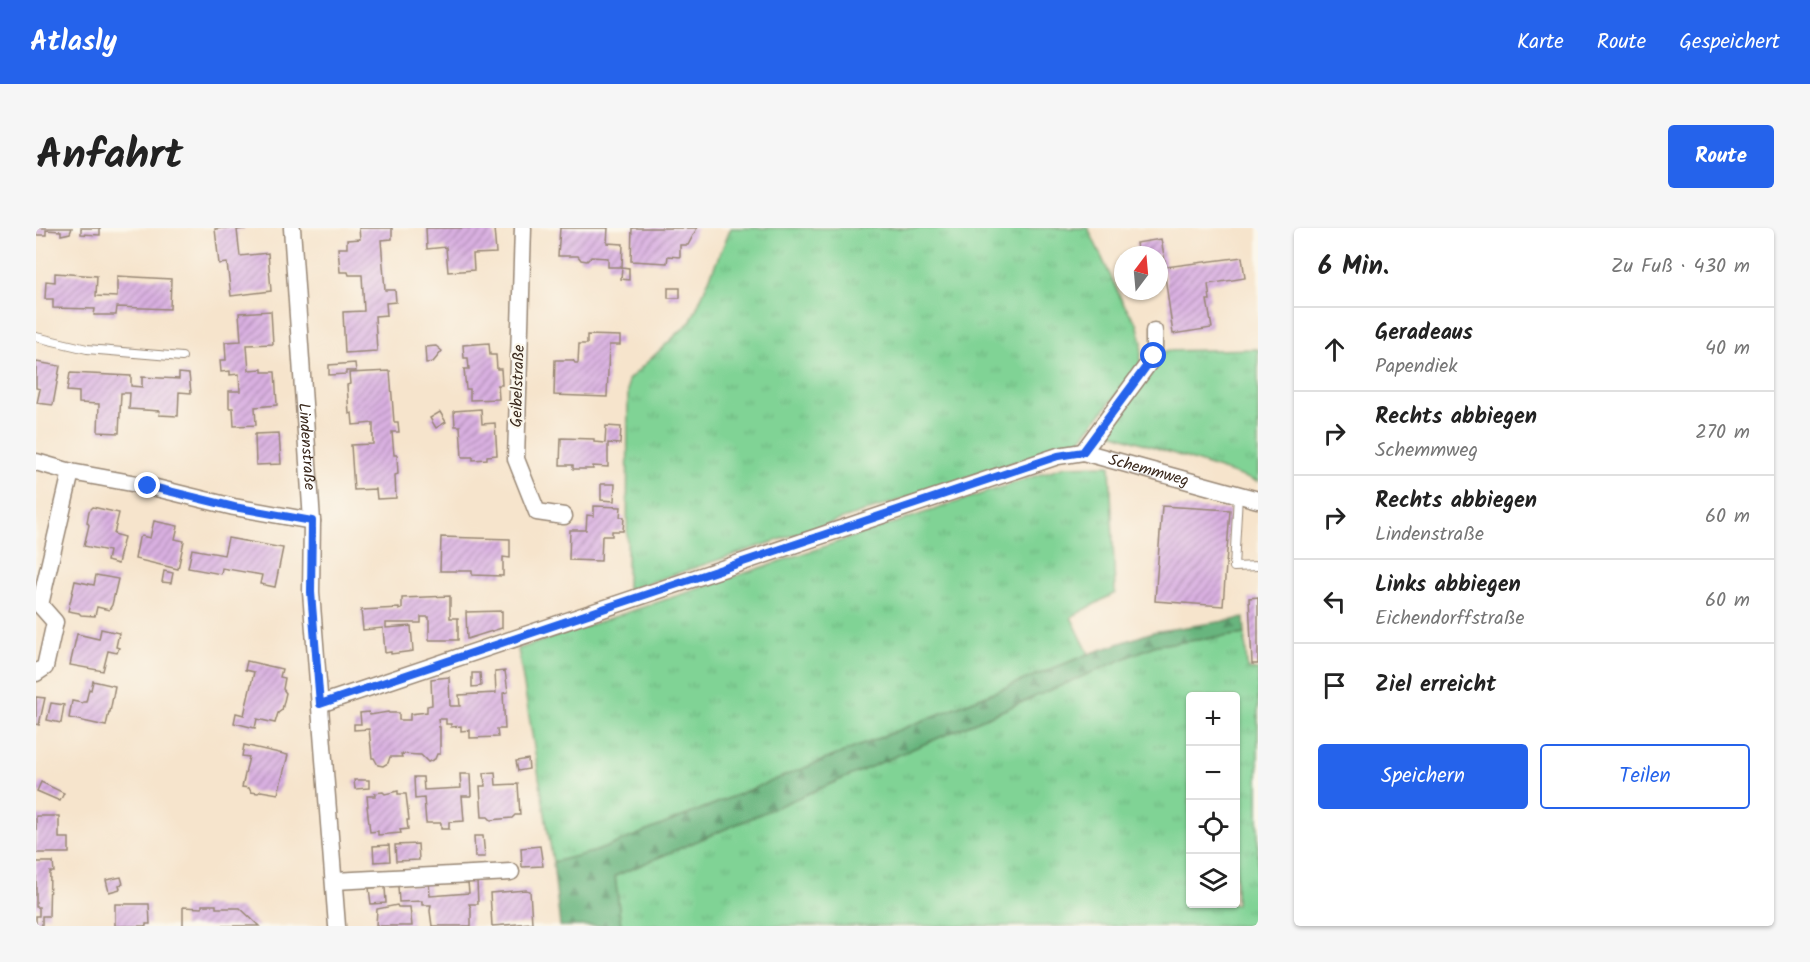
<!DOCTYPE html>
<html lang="de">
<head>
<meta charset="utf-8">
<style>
  :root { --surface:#fff; --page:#f6f6f6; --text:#222; --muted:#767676; --line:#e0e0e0; --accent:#2563eb }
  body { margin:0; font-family:Kalam,sans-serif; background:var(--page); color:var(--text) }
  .controls { position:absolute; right:18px; bottom:18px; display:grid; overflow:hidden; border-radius:6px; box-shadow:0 2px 4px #0004 }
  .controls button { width:54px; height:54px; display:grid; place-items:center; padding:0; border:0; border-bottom:2px solid var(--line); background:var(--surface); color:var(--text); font:30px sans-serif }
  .compass { position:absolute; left:1078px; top:18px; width:54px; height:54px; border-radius:50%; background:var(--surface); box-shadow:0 2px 4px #0004; rotate:16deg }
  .stop { position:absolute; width:18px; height:18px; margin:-14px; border:4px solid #2563eb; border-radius:50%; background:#fff }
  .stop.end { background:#2563eb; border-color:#fff; box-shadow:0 2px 6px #0008 }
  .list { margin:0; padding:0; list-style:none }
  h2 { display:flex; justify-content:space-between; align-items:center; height:78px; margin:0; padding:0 24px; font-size:26px }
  h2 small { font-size:20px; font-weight:400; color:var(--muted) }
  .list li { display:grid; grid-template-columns:39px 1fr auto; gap:18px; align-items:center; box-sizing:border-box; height:84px; padding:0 24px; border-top:2px solid var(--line) }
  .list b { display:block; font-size:22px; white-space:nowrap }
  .list p { margin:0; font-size:20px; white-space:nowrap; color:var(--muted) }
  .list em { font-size:20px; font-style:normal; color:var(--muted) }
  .actions { display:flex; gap:12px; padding:18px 24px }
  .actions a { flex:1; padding:14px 0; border:2px solid var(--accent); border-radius:6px; text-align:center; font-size:21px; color:var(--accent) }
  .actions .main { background:var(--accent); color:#fff }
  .icon { flex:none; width:33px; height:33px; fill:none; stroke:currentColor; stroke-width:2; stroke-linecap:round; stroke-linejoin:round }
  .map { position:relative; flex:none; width:1222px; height:698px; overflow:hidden; border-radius:6px }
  header { display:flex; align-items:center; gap:36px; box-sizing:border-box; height:84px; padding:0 30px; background:var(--accent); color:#fff }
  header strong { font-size:28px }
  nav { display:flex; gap:33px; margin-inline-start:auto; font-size:21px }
  .intro { display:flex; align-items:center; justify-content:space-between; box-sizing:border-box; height:144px; padding:0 36px }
  h1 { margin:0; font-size:42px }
  .button { padding:15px 27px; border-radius:6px; background:var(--accent); color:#fff; font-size:21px; font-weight:700 }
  main { display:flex; gap:36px; padding:0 36px }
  aside { flex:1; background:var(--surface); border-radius:6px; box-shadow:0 2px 4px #0004 }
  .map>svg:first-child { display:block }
  .grass { fill:url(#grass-tufts); stroke:#5e7e5a; stroke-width:1.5; fill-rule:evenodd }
  .forest { fill:url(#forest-firs); stroke:#52704e; stroke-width:1.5 }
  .building { fill:url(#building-hatch) }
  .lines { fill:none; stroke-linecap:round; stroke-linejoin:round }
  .lane-casing { stroke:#988775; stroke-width:10 }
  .street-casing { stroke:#988775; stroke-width:19 }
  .lane { stroke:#fff; stroke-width:8 }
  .street { stroke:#fff; stroke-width:16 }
  .route { stroke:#2563eb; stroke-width:8 }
  .labels { text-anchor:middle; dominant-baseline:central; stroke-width:4.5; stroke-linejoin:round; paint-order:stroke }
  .street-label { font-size:16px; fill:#3b2a1e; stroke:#fbf7ec }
</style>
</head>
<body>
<header>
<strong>Atlasly</strong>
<nav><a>Karte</a><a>Route</a><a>Gespeichert</a></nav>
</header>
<div class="intro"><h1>Anfahrt</h1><a class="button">Route</a></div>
<main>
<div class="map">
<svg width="1222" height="698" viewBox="0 0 1222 698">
  <defs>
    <pattern id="grass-tufts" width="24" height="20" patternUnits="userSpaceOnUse" patternTransform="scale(1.5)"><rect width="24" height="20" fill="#80d395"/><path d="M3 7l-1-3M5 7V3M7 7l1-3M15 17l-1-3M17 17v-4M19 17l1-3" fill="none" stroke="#70b580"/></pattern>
    <pattern id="forest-firs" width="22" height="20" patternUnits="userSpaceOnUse" patternTransform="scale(1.5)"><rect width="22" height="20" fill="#68b57e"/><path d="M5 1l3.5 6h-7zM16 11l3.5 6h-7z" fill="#579367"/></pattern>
    <pattern id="building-hatch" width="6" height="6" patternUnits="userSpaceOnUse" patternTransform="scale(1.5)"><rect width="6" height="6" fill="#d9b0e1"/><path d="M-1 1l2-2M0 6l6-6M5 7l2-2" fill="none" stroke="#b18fb6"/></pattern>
  </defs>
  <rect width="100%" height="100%" fill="#fbf7ec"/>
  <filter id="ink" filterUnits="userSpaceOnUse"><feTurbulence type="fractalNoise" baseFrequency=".0167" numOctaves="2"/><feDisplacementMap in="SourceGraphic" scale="12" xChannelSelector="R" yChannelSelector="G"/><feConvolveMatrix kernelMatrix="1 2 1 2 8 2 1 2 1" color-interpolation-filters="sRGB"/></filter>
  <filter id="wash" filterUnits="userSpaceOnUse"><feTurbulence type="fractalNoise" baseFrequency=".008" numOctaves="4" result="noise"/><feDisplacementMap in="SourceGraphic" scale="24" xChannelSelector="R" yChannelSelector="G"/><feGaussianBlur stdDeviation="1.35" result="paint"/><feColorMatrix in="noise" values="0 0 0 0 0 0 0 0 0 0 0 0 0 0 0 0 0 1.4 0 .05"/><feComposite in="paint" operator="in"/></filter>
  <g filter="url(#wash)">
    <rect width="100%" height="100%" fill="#f6e4cc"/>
    <g class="grass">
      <polygon points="695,0 1052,0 1088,77 1101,95 1106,114 1104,137 1043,213 591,362 592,152 655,93"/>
      <polygon points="1222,121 1222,254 1073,204 1129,123"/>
      <polygon points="1074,237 1079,365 1035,389 1053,426 561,623 517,634 482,421 1029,238"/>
      <path d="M 1209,406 L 1211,441 L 1222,442 L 1222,698 L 585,698 L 579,648 L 1120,417 ZM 1154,469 L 1200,469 L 1200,676 L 1154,676 Z"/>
    </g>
    <polygon class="forest" points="1208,390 1209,406 1120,417 579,648 585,698 524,698 517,634 561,623 1053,426 1117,404"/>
    <g id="blocks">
      <g class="building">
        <polygon points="0,0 36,0 34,5 25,7 25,3 10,2 10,7 0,7"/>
        <polygon points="45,0 64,0 64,7 45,6"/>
        <polygon points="188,0 208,0 209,1 201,2 204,28 232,25 235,63 195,68 191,35 183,36 179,1"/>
        <polygon points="323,0 356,0 356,11 345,12 349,62 359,62 360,74 350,75 351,87 339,88 341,123 309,125 307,84 328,83 327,64 326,47 313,47 312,44 304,44 302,20 311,20 311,12 324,11"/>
        <polygon points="390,0 458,0 460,25 437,26 438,42 412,44 410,19 391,21"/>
        <polygon points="524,0 572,0 571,15 587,16 586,39 593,40 593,52 585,51 586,39 572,39 572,30 555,29 551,33 545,32 542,28 522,28"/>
        <polygon points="596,0 661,0 652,17 644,17 644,29 632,28 631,35 595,33"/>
        <polygon points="1125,11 1130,39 1206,29 1209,50 1172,56 1174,72 1171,72 1176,100 1137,106 1128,41 1123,42 1123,27 1102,27 1100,15"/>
        <polygon points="19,45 61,48 60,68 81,69 81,48 135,51 134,81 81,79 80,87 58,87 59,81 17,80 17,71 9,71 10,53 19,54"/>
        <rect x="632" y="60" width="12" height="10"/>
        <polygon points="235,83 237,116 211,117 212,131 213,142 226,141 226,144 239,144 241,177 219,179 220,197 198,198 197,180 193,180 193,163 204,163 203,146 194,147 194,143 185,144 184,132 190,132 189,114 205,113 203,85"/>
        <polygon points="551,107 584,108 584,117 573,117 571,169 518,167 519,132 537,132 539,135 542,135 543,116 551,116"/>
        <polygon points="453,115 454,127 460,127 461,141 465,141 466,157 462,157 463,171 434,172 434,161 430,161 428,141 433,141 432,130 428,130 427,117"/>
        <polygon points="400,118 406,123 397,134 390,135 389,119"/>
        <polygon points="0,134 24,138 17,177 1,175 4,161 0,160"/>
        <polygon points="319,135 320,143 310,143 310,146 293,147 293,137"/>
        <polygon points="354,143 358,194 362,194 363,204 356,204 358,227 361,227 362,246 359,247 360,270 341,271 340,261 318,262 315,217 337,216 337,195 317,197 316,185 313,186 311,157 314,156 313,145"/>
        <polygon points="34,145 95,148 95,158 106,159 106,149 143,151 143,145 153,146 155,165 143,164 142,188 123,187 124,183 93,181 94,165 85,165 83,205 62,204 63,176 43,175 43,164 31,163"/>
        <polygon points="445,181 446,196 459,195 461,227 451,228 451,231 437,232 437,229 426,229 424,198 419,198 418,183"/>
        <polygon points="404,184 410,194 400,200 394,190"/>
        <polygon points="570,198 585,199 584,216 572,215 572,239 557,238 557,241 537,241 537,237 524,237 525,210 558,211 558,214 569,215"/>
        <polygon points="243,205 245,236 220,237 219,206"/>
        <polygon points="565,256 579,256 578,273 565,272"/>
        <polygon points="558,278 585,279 584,289 588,289 587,303 576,303 576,308 566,308 565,333 533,332 534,302 550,302 551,287 558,288"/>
        <polygon points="1126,278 1194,282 1187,378 1119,373"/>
        <polygon points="57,279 83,285 78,306 88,309 82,336 71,333 73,323 48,318 53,297 51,294 53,283"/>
        <polygon points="118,293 142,298 139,311 148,313 142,341 99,331 103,310 106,308 114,310"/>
        <polygon points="405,309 474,311 474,330 467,329 467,348 436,347 436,343 404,343"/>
        <polygon points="192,310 247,320 239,359 224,356 226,347 186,340 185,346 152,340 156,321 188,327"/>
        <polygon points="128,343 137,345 135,355 126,354"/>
        <polygon points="60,347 82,351 76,377 73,382 61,379 59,388 45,387 43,385 32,383 39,353 58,357"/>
        <polygon points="414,368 414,390 422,390 422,412 393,412 393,389 385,389 385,395 350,395 350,400 375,398 377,423 355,426 355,424 349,425 347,400 327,402 325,382 363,380 363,382 366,381 366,370"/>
        <polygon points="1222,369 1222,436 1216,436 1213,370"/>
        <polygon points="466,383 466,400 431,411 430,384"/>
        <polygon points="65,401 83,405 80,419 83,420 81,425 72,423 67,443 34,437 41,406 63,411"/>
        <polygon points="211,433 246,441 244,449 249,450 247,461 250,465 246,482 242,485 239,495 221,491 219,500 198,495 200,485 208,487 218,444 209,442"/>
        <polygon points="469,443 472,464 467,465 469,501 461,501 462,509 434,510 434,502 425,503 425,498 415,499 415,496 410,496 410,491 402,491 403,499 404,499 404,526 401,526 399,531 392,534 385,527 365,526 366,529 354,529 352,535 347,538 342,537 338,530 336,530 333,501 318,502 318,496 325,496 324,485 333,484 334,487 352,484 353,485 363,485 363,492 374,492 374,486 391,484 391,478 396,477 395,451 413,449 414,478 424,478 423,467 460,465 459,444"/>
        <polygon points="436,445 444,445 445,458 436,459"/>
        <polygon points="57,453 79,458 74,484 73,484 70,498 33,490 36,473 46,475 47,474 50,474 53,461 55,462"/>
        <polygon points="0,469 9,470 3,497 0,496"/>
        <polygon points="15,475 28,477 25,495 11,492"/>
        <polygon points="208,517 252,527 242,566 225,563 222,565 215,564 213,560 206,559 213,529 206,528"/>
        <polygon points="492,531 493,541 482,543 480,533"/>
        <polygon points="459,544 460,557 482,556 484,587 479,587 476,590 465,591 455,592 452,589 446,589 444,558 449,558 448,545"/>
        <polygon points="424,546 434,546 435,568 426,568 428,593 413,594 413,601 405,601 405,595 390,595 388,570 379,571 378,549 387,549 388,562 425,560"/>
        <polygon points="318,552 333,552 333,560 319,561"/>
        <polygon points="5,554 28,565 24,573 1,563"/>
        <polygon points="362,563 362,566 370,566 373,592 371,592 372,601 364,602 365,605 342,607 342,603 334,604 331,578 332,578 331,568 339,568 339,565 347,564 349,566"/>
        <polygon points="0,588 23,588 23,610 33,610 33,625 0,625"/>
        <polygon points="438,608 447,608 449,629 439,629"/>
        <polygon points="382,616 383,632 360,633 359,617"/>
        <polygon points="353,617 354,633 338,634 337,618"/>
        <polygon points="504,618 507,638 486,639 485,620"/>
        <polygon points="0,634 17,634 18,644 14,644 13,688 6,688 6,698 0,698 0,688 3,688 3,679 0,679"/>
        <polygon points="85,649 87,656 83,657 84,661 73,664 70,652"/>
        <polygon points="393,653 394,668 433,665 432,654 441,653 442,676 433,676 435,680 435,698 396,698 394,683 395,677 386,677 386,673 363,674 362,658 385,656"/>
        <polygon points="349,659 350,675 335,676 333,660"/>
        <polygon points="490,662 494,663 496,695 456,698 454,665"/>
        <polygon points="79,676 113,676 114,696 110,696 110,698 79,698"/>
        <polygon points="166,677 180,677 180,680 204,680 223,698 147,698 147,679 166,680"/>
        <polygon points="361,677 362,679 374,679 376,698 340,698 341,681"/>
      </g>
    </g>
  </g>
  <g filter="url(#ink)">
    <use href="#blocks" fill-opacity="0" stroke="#988775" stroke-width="1.5"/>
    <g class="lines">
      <g class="lane-casing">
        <g id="lane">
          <polyline points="0,109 51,121 146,129"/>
          <polyline points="1202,267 1198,339 1222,338"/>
        </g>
      </g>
      <g class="street-casing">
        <g id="street">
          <path id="s1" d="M 256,0 L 276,293 L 275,364 L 301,698"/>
          <polyline points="487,0 480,231 501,284 528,288"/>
          <polyline points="1047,224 1118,128 1118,103"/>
          <polyline points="0,234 35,244 112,258 198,279 276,293"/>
          <polyline points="4,377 35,244"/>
          <polyline points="0,445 9,439 19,394 4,377"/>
          <path id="s2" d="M 284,476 L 1022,228 L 1047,224 L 1222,272"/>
          <polyline points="298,653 475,644"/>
        </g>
      </g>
      <use href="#lane" class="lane"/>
      <use href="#street" class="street"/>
    </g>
  </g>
  <g class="lines" filter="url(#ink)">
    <polyline class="route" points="112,258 198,279 276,293 275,364 284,476 1022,228 1047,224 1118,128"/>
  </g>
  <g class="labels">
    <g class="street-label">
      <text transform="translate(482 158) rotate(-88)">Geibelstraße</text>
      <text stroke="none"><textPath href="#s1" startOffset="219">Lindenstraße</textPath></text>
      <text stroke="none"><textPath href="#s2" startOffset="872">Schemmweg</textPath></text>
    </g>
  </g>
</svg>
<div class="controls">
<button>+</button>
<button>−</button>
<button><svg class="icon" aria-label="locate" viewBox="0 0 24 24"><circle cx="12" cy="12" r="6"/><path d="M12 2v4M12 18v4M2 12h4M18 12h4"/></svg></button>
<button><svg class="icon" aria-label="layers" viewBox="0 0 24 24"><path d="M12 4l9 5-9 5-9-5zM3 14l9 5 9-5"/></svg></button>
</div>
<svg class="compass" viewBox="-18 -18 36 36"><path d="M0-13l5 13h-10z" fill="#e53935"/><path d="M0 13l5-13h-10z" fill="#767676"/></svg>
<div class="stop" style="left:1118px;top:128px"></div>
<div class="stop end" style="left:112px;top:258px"></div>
</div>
<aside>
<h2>6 Min.<small>Zu Fuß · 430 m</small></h2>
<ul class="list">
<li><svg class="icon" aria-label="ahead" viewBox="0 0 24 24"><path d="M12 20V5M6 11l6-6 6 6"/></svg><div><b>Geradeaus</b><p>Papendiek</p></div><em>40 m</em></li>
<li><svg class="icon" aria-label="right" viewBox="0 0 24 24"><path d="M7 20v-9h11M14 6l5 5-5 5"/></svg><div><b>Rechts abbiegen</b><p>Schemmweg</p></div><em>270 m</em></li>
<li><svg class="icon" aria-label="right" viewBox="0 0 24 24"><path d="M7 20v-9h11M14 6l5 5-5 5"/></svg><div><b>Rechts abbiegen</b><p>Lindenstraße</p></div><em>60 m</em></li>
<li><svg class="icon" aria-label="left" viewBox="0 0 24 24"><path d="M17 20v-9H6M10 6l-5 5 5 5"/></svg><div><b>Links abbiegen</b><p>Eichendorffstraße</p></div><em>60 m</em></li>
<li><svg class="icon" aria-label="arrive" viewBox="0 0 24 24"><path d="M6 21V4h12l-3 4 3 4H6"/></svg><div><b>Ziel erreicht</b></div></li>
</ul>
<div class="actions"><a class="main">Speichern</a><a>Teilen</a></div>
</aside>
</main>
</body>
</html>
